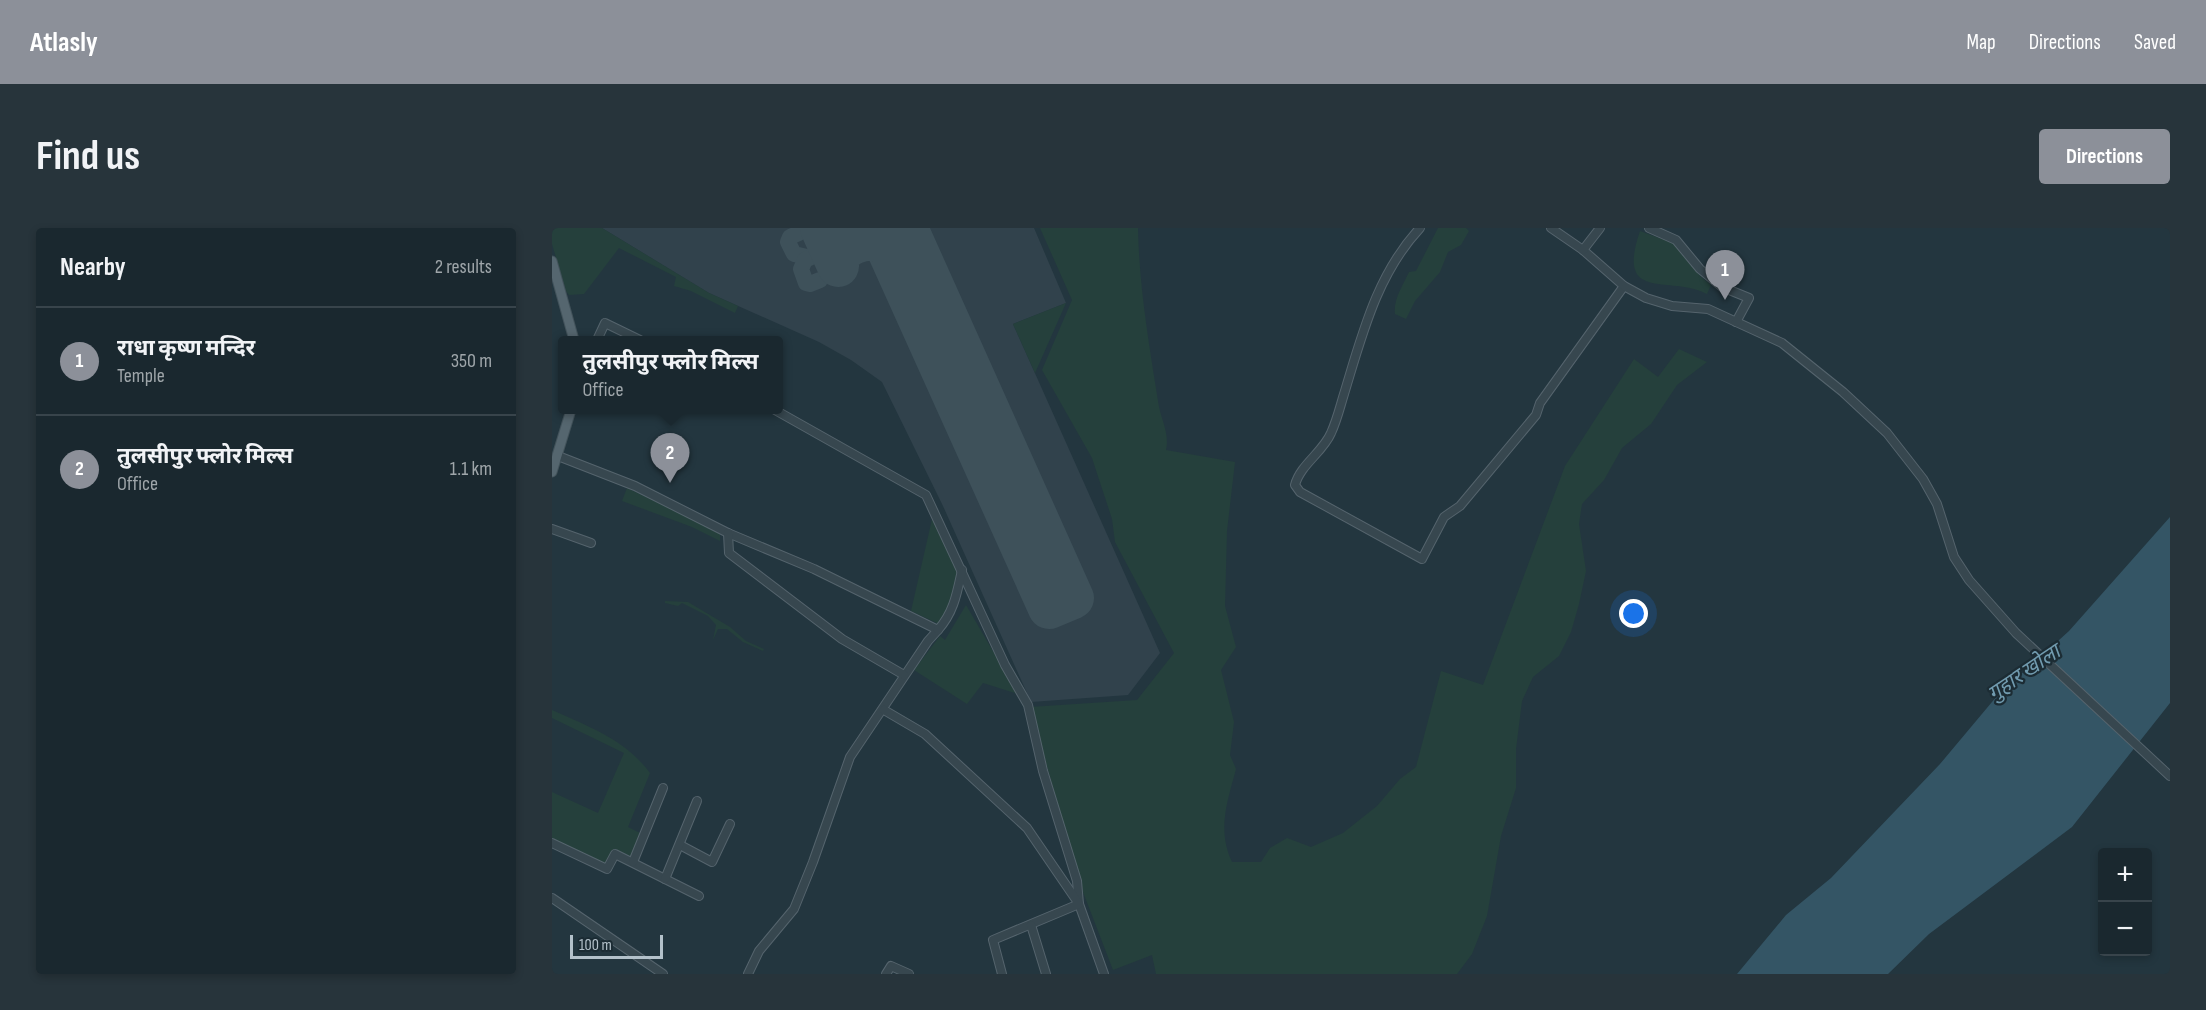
<!DOCTYPE html>
<html lang="en">
<head>
<meta charset="utf-8">
<style>
  :root { --surface:#1a282f; --page:#27343b; --text:#f1f3f6; --muted:#9fa6aa; --line:#38444b; --accent:#8c9099 }
  body { margin:0; font-family:"Sofia Sans Condensed","Noto Sans Devanagari",sans-serif; background:var(--page); color:var(--text) }
  .controls { position:absolute; right:18px; bottom:18px; display:grid; overflow:hidden; border-radius:6px; box-shadow:0 3px 9px #0003 }
  .controls button { width:54px; height:54px; display:grid; place-items:center; padding:0; border:0; border-bottom:2px solid var(--line); background:var(--surface); color:var(--text); font:30px sans-serif }
  .scale { position:absolute; left:18px; bottom:15px; width:93px; box-sizing:border-box; padding-left:6px; border:3px solid #b3c1ca; border-top:0; font-size:16px; line-height:21px; white-space:nowrap; color:#b3c1ca; -webkit-text-stroke:4px #1c2c34; paint-order:stroke }
  .you { position:absolute; left:1082px; top:386px; width:21px; height:21px; margin:-15px; border:4px solid #fff; border-radius:50%; background:#1a73e8; box-shadow:0 0 0 9px #1a73e833 }
  .badge { display:grid; place-items:center; width:39px; height:39px; border-radius:50%; background:var(--accent); color:#fff; font-size:20px; font-weight:700 }
  .pin { position:absolute; translate:-50% -50px; filter:drop-shadow(0 2px 3px #0008) }
  .pin::after { content:''; position:absolute; top:32px; width:21px; height:18px; background:inherit; clip-path:polygon(0 0,100% 0,50% 100%) }
  .popup { position:absolute; left:6px; top:108px; width:225px; height:78px; box-sizing:border-box; display:grid; place-content:center; border-radius:6px; background:var(--surface); filter:drop-shadow(0 2px 4px #0005); font-size:20px; white-space:nowrap; color:var(--muted) }
  .popup b { font-size:22px; color:var(--text) }
  .popup::after { content:''; position:absolute; left:50%; top:100%; margin-left:-12px; border:12px solid transparent; border-top-color:var(--surface) }
  .list { margin:0; padding:0; list-style:none }
  h2 { display:flex; justify-content:space-between; align-items:center; height:78px; margin:0; padding:0 24px; font-size:26px }
  h2 small { font-size:20px; font-weight:400; color:var(--muted) }
  .list li { display:grid; grid-template-columns:39px 1fr auto; gap:18px; align-items:center; box-sizing:border-box; height:108px; padding:0 24px; border-top:2px solid var(--line) }
  .list b { display:block; font-size:22px; white-space:nowrap }
  .list p { margin:0; font-size:20px; white-space:nowrap; color:var(--muted) }
  .list em { font-size:20px; font-style:normal; color:var(--muted) }
  .map { position:relative; flex:none; width:1618px; height:746px; overflow:hidden; border-radius:6px }
  header { display:flex; align-items:center; gap:36px; box-sizing:border-box; height:84px; padding:0 30px; background:var(--accent); color:#fff }
  header strong { font-size:28px }
  nav { display:flex; gap:33px; margin-inline-start:auto; font-size:21px }
  .intro { display:flex; align-items:center; justify-content:space-between; box-sizing:border-box; height:144px; padding:0 36px }
  h1 { margin:0; font-size:42px }
  .button { padding:15px 27px; border-radius:6px; background:var(--accent); color:#fff; font-size:21px; font-weight:700 }
  main { display:flex; gap:36px; padding:0 36px }
  aside { flex:1; background:var(--surface); border-radius:6px; box-shadow:0 3px 9px #0003 }
  .map>svg:first-child { display:block }
  .airport { fill:#31424c }
  .green { fill:#25403c }
  .water { fill:#345565 }
  .lines { fill:none; stroke-linecap:round; stroke-linejoin:round }
  .taxiway { stroke:#3e515a; stroke-width:16 }
  .runway { stroke:#3e515a; stroke-width:42 }
  .minor-casing { stroke:#55646d; stroke-width:10 }
  .major-casing { stroke:#43535b; stroke-width:11 }
  .minor { stroke:#37474f; stroke-width:8 }
  .major { stroke:#55666f; stroke-width:9 }
  .labels { text-anchor:middle; dominant-baseline:central; stroke-width:4.5; stroke-linejoin:round; paint-order:stroke }
  .water-label { font-size:21px; font-style:italic; fill:#719baf; stroke:#1c2c34 }
</style>
</head>
<body>
<header>
<strong>Atlasly</strong>
<nav><a>Map</a><a>Directions</a><a>Saved</a></nav>
</header>
<div class="intro"><h1>Find us</h1><a class="button">Directions</a></div>
<main>
<aside>
<h2>Nearby<small>2 results</small></h2>
<ul class="list">
<li><span class="badge">1</span><div><b>राधा कृष्ण मन्दिर</b><p>Temple</p></div><em>350 m</em></li>
<li><span class="badge">2</span><div><b>तुलसीपुर फ्लोर मिल्स</b><p>Office</p></div><em>1.1 km</em></li>
</ul>
</aside>
<div class="map">
<svg width="1618" height="746" viewBox="0 0 1618 746">
  <rect width="100%" height="100%" fill="#23363f"/>
  <polygon class="airport" points="50,0 482,0 514,75 461,96 608,425 576,467 479,474 391,278 330,154 299,132 267,114 157,65"/>
  <g class="green">
    <polygon points="0,0 50,0 157,65 186,78 183,85 139,63 122,58 124,49 67,20 32,66 17,67 14,63 0,16"/>
    <path d="M 488,0 L 586,0 C 587,58 597,116 606,173 C 608,190 618,205 614,222 L 683,234 L 675,303 L 673,378 L 684,419 L 669,442 L 682,494 L 678,527 L 684,541 C 675,575 665,602 680,634 L 709,634 L 718,620 L 735,610 L 759,619 L 791,605 L 825,578 L 848,551 L 864,539 L 889,443 L 931,457 L 1013,238 L 1082,131 L 1106,149 L 1127,121 L 1155,134 L 1125,157 L 1099,196 L 1070,220 L 1052,252 L 1030,276 L 1027,296 L 1034,343 L 1027,376 L 1019,404 L 1007,428 L 981,449 L 970,473 L 964,521 L 964,560 L 949,608 L 935,688 L 920,726 L 905,746 L 604,746 L 600,727 L 561,742 L 531,664 L 478,479 L 585,472 L 622,425 L 563,314 L 560,291 L 540,230 L 490,142 L 520,72 Z"/>
    <path d="M 886,0 L 914,0 L 917,3 L 909,17 L 896,24 L 888,44 L 863,73 L 854,91 L 843,86 C 841,72 851,57 857,44 L 864,43 Z"/>
    <path d="M 1088,3 L 1121,15 L 1149,49 L 1159,57 L 1155,66 C 1118,46 1063,76 1088,3 Z"/>
    <polygon points="514,75 483,145 461,96"/>
    <polygon points="75,260 168,304 168,313 140,299 70,273"/>
    <polygon points="381,287 406,338 401,374 387,396 359,383"/>
    <polygon points="113,373 136,374 178,399 194,413 212,421 211,423 191,414 175,401 166,401 161,412 164,397 156,388 130,375 126,378 113,375"/>
    <polygon points="414,377 466,466 431,455 415,476 362,442 388,408 393,412"/>
    <path d="M 0,482 C 37,499 73,511 98,545 L 76,599 L 90,606 L 80,629 L 62,621 L 54,636 L 0,612 L 0,564 L 46,585 L 72,525 L 0,490 Z"/>
  </g>
  <polygon class="water" points="1618,289 1618,475 1520,599 1377,706 1336,746 1185,746 1234,687 1279,650 1388,536 1445,468 1517,403"/>
  <g class="lines">
    <g class="taxiway">
      <path d="M 314,3 C 346,0 354,30 365,53"/>
      <polyline points="247,5 238,9 236,14 242,26 255,29"/>
      <polyline points="268,52 258,56 254,55 249,41 253,32 318,0"/>
    </g>
    <path class="runway" d="M 302,0 L 281,8 L 269,0 L 286,38 C 283,17 318,5 333,16 L 497,380 L 521,370 L 355,0"/>
    <g class="minor-casing">
      <g id="minor">
        <path d="M 868,0 C 825,46 810,107 792,166 C 788,179 785,192 779,205 C 771,224 748,237 743,257 L 748,264 L 870,331 L 892,289 L 908,278 L 984,187 L 988,175 L 1072,58"/>
        <polyline points="999,0 1031,22 1072,58 1094,70 1120,78 1156,81 1230,115 1291,164 1335,205 1371,251 1385,276 1402,329 1417,352 1464,405 1618,548"/>
        <polyline points="1097,0 1124,12 1148,41 1170,59 1197,70 1184,94"/>
        <polyline points="1031,22 1048,0"/>
        <polyline points="45,112 53,95 88,112"/>
        <polyline points="223,182 374,267 453,437 476,477 491,543 525,653 527,676 552,746"/>
        <polyline points="6,228 83,258 176,305 262,341 386,402 376,413 298,529 261,634 242,681 207,723 196,746"/>
        <polyline points="0,301 39,315"/>
        <polyline points="176,305 177,325 290,411 352,447"/>
        <path d="M 386,402 C 402,384 405,365 410,342"/>
        <polyline points="332,482 373,506 475,600 527,676 441,712 450,746"/>
        <polyline points="0,615 55,641 63,626 147,668"/>
        <polyline points="128,617 160,634 178,596"/>
        <polyline points="81,634 111,560"/>
        <polyline points="113,651 145,573"/>
        <polyline points="0,670 111,746"/>
        <polyline points="479,697 494,746"/>
        <polyline points="334,746 339,738 357,746"/>
      </g>
    </g>
    <g class="major-casing">
      <g id="major">
        <polyline points="0,33 22,112"/>
        <polyline points="0,244 19,182"/>
      </g>
    </g>
    <use href="#minor" class="minor"/>
    <use href="#major" class="major"/>
  </g>
  <g class="labels">
    <g class="water-label">
      <text transform="translate(1472 445) rotate(-34)">गुहार खोला</text>
    </g>
  </g>
</svg>
<div class="controls">
<button>+</button>
<button>−</button>
</div>
<div class="scale">100 m</div>
<div class="you"></div>
<div class="pin badge" style="left:1173px;top:72px">1</div>
<div class="pin badge" style="left:118px;top:255px">2</div>
<div class="popup"><b>तुलसीपुर फ्लोर मिल्स</b>Office</div>
</div>
</main>
</body>
</html>
